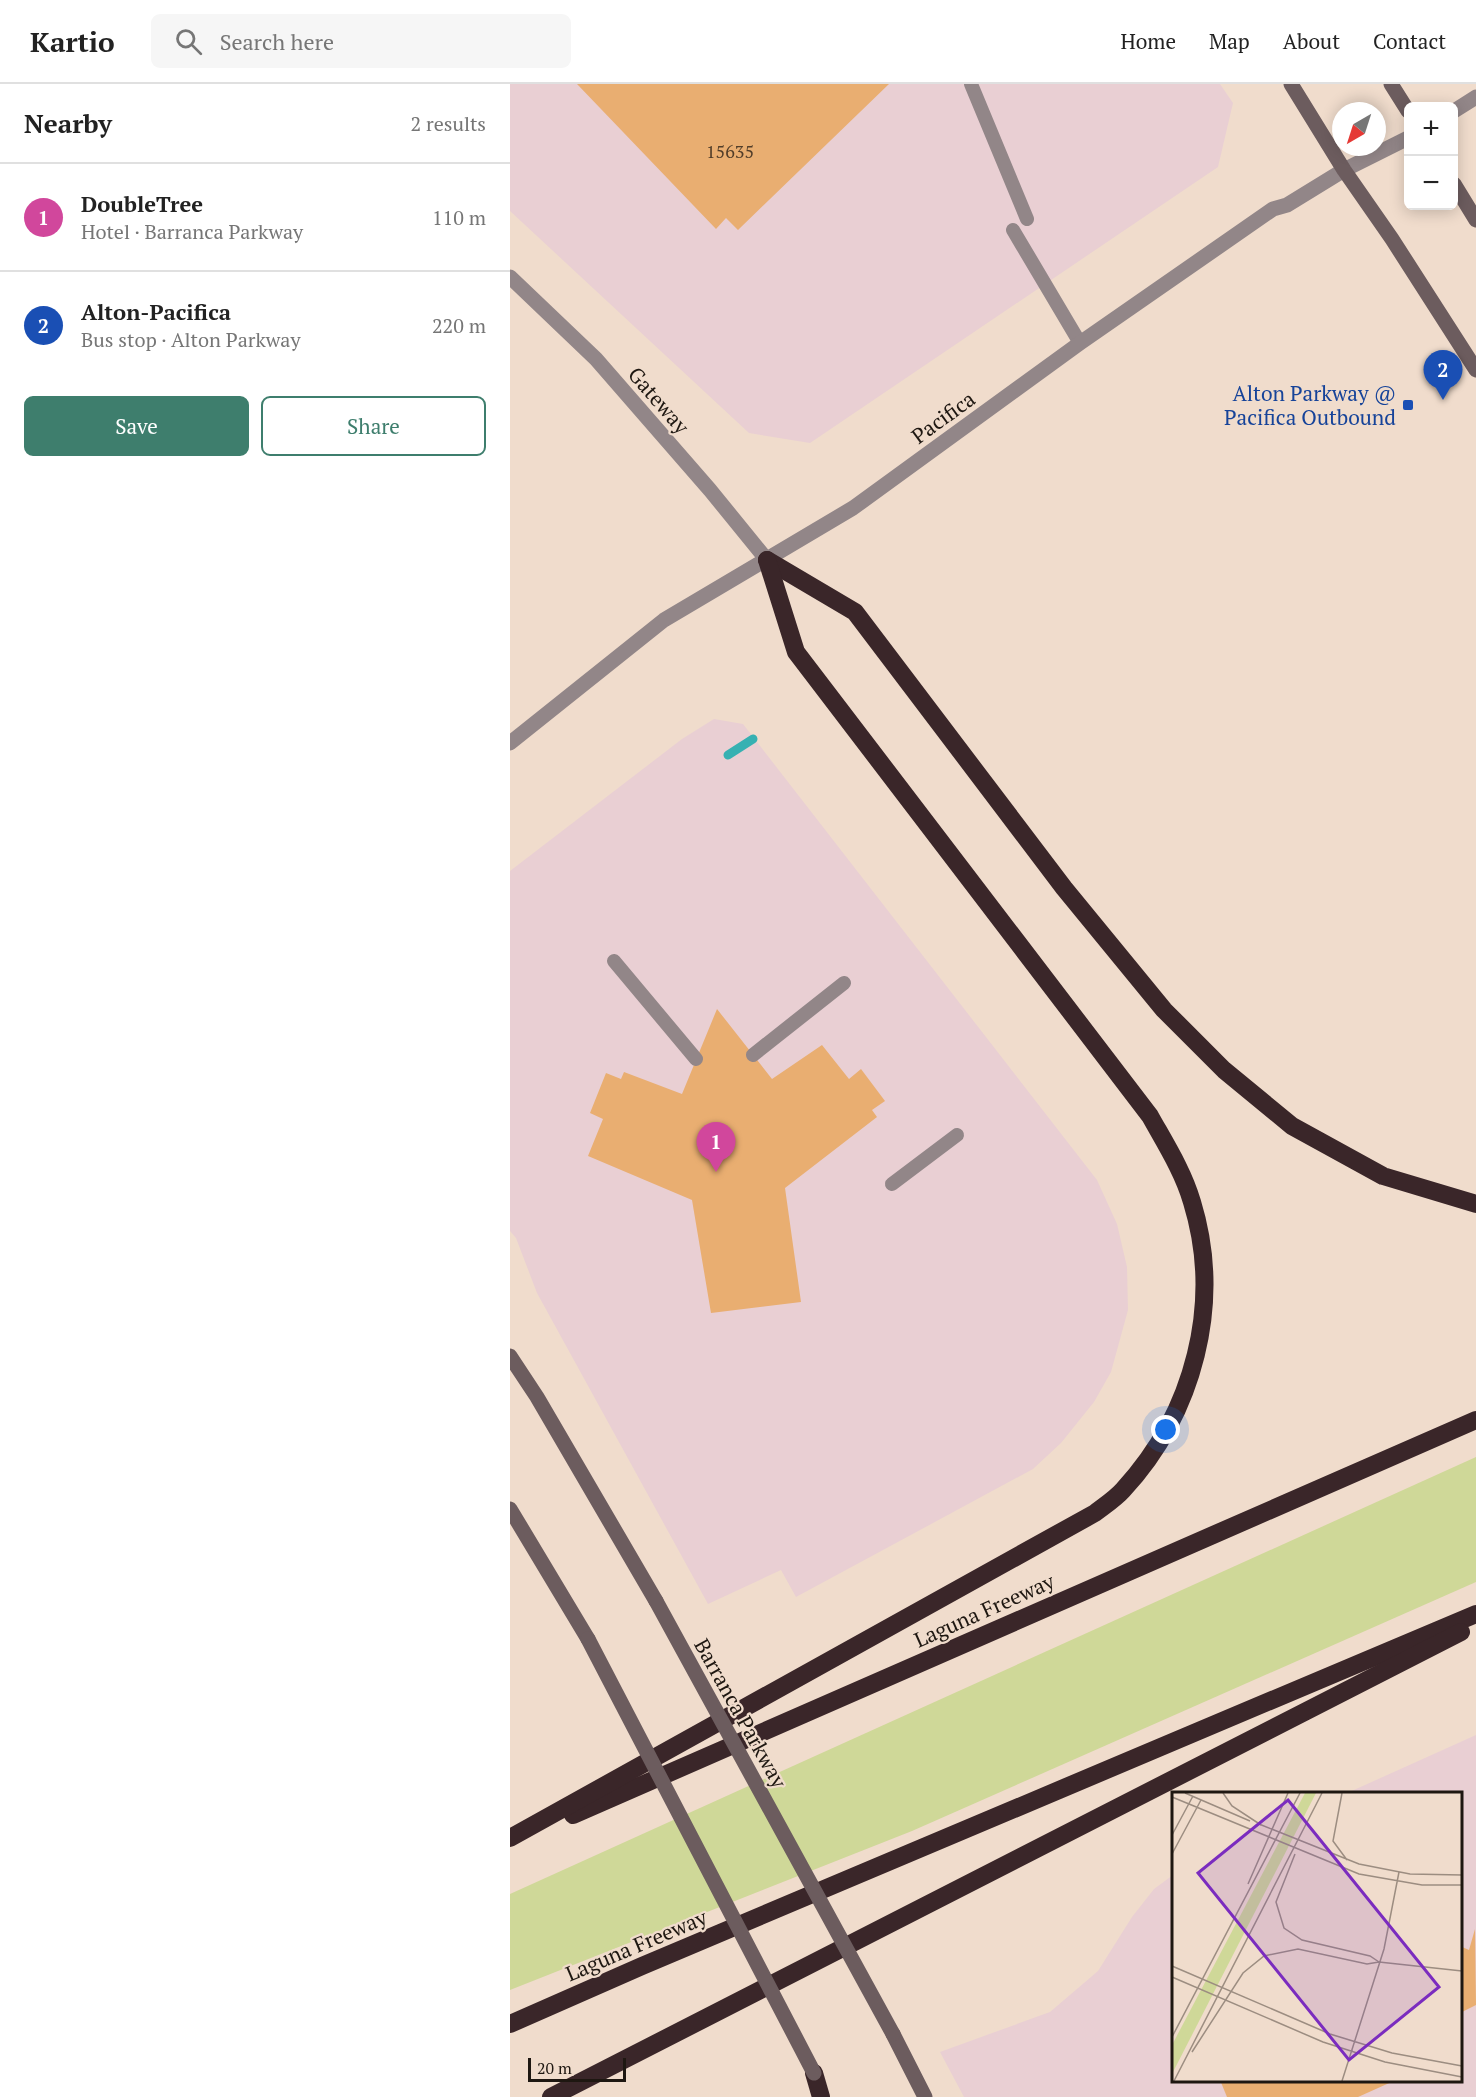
<!DOCTYPE html>
<html lang="en">
<head>
<meta charset="utf-8">
<style>
  :root { --surface:#fff; --page:#f6f6f6; --text:#222; --muted:#767676; --line:#e0e0e0; --accent:#3e7e6d }
  body { margin:0; font-family:"PT Serif",serif; background:var(--page); color:var(--text) }
  .controls { position:absolute; right:18px; top:18px; display:grid; overflow:hidden; border-radius:9px; box-shadow:0 3px 15px #0003 }
  .controls button { width:54px; height:54px; display:grid; place-items:center; padding:0; border:0; border-bottom:2px solid var(--line); background:var(--surface); color:var(--text); font:30px sans-serif }
  .compass { position:absolute; left:822px; top:18px; width:54px; height:54px; border-radius:50%; background:var(--surface); box-shadow:0 3px 15px #0003; rotate:219deg }
  .scale { position:absolute; left:18px; bottom:15px; width:98px; box-sizing:border-box; padding-left:6px; border:3px solid #1e1711; border-top:0; font-size:16px; line-height:21px; white-space:nowrap; color:#1e1711; -webkit-text-stroke:4px #f0dccc; paint-order:stroke }
  .you { position:absolute; left:656px; top:1346px; width:21px; height:21px; margin:-15px; border:4px solid #fff; border-radius:50%; background:#1a73e8; box-shadow:0 0 0 9px #1a73e833 }
  .badge { display:grid; place-items:center; width:39px; height:39px; border-radius:50%; background:var(--accent); color:#fff; font-size:20px; font-weight:700 }
  .pin { position:absolute; translate:-50% -50px; filter:drop-shadow(0 2px 3px #0008) }
  .pin::after { content:''; position:absolute; top:32px; width:21px; height:18px; background:inherit; clip-path:polygon(0 0,100% 0,50% 100%) }
  .list { margin:0; padding:0; list-style:none }
  h2 { display:flex; justify-content:space-between; align-items:center; height:78px; margin:0; padding:0 24px; font-size:26px }
  h2 small { font-size:20px; font-weight:400; color:var(--muted) }
  .list li { display:grid; grid-template-columns:39px 1fr auto; gap:18px; align-items:center; box-sizing:border-box; height:108px; padding:0 24px; border-top:2px solid var(--line) }
  .list b { display:block; font-size:22px; white-space:nowrap }
  .list p { margin:0; font-size:20px; white-space:nowrap; color:var(--muted) }
  .list em { font-size:20px; font-style:normal; color:var(--muted) }
  .actions { display:flex; gap:12px; padding:18px 24px }
  .actions a { flex:1; padding:14px 0; border:2px solid var(--accent); border-radius:9px; text-align:center; font-size:21px; color:var(--accent) }
  .actions .main { background:var(--accent); color:#fff }
  .icon { flex:none; width:33px; height:33px; fill:none; stroke:currentColor; stroke-width:2; stroke-linecap:round; stroke-linejoin:round }
  .map { position:relative; flex:none; width:966px; height:2013px; overflow:hidden }
  header { display:flex; align-items:center; gap:36px; box-sizing:border-box; height:84px; padding:0 30px; background:var(--surface); border-bottom:2px solid var(--line) }
  header strong { font-size:28px }
  nav { display:flex; gap:33px; margin-inline-start:auto; font-size:21px }
  .search { width:420px; height:54px; background:var(--page); display:flex; align-items:center; gap:15px; box-sizing:border-box; padding:0 21px; border-radius:9px; color:var(--muted); font-size:22px }
  main { display:flex }
  aside { flex:1; background:var(--surface) }
  .map>svg:first-child { display:block }
  .commercial { fill:#e9cfd3 }
  .green { fill:#cfd898 }
  .lines { fill:none; stroke-linecap:round; stroke-linejoin:round }
  .stream { stroke:#36b1b2; stroke-width:9 }
  .building { fill:#e9ae71 }
  .service { stroke:#928688; stroke-width:14 }
  .tertiary { stroke:#928688; stroke-width:15 }
  .secondary { stroke:#6c5c5e; stroke-width:15 }
  .motorway { stroke:#3a2629; stroke-width:18 }
  .secondary-bridge { stroke:#6c5c5e; stroke-width:15 }
  .transit-dot { fill:#1a4fb4; stroke:#f0dccc; stroke-width:2 }
  .labels { text-anchor:middle; dominant-baseline:central; stroke-width:4.5; stroke-linejoin:round; paint-order:stroke }
  .number-label { font-size:18px; fill:#513d29 }
  .transit-label { font-size:21px; fill:#164399; stroke:#f0dccc; text-anchor:end }
  .street-label { font-size:21px; fill:#1e1711; stroke:#f0dccc }
  .inset-road { fill:none; stroke:#9c8d81; stroke-width:1.5 }
  .view { fill:#7b2cbf; fill-opacity:0.15; stroke:#7b2cbf; stroke-width:3 }
  .inset-edge { fill:none; stroke:#1e1711; stroke-width:3 }
</style>
</head>
<body>
<header>
<strong>Kartio</strong>
<div class="search"><svg class="icon" aria-label="search" viewBox="0 0 24 24"><circle cx="10" cy="10" r="6"/><path d="M15 15l6 6"/></svg>Search here</div>
<nav><a>Home</a><a>Map</a><a>About</a><a>Contact</a></nav>
</header>
<main>
<aside>
<h2>Nearby<small>2 results</small></h2>
<ul class="list">
<li><span class="badge" style="background:#d1479c">1</span><div><b>DoubleTree</b><p>Hotel · Barranca Parkway</p></div><em>110 m</em></li>
<li><span class="badge" style="background:#1a4fb4">2</span><div><b>Alton-Pacifica</b><p>Bus stop · Alton Parkway</p></div><em>220 m</em></li>
</ul>
<div class="actions"><a class="main">Save</a><a>Share</a></div>
</aside>
<div class="map">
<svg width="966" height="2013" viewBox="0 0 966 2013">
  <rect width="100%" height="100%" fill="#f0dccc"/>
  <g class="commercial">
    <polygon points="0,0 710,0 723,19 708,83 300,359 239,349 0,127"/>
    <polygon points="204,635 233,640 587,1096 607,1140 617,1183 618,1226 601,1288 584,1318 551,1359 523,1385 286,1513 271,1486 198,1520 27,1209 6,1154 0,1147 0,787 172,655"/>
    <polygon points="966,1651 966,2013 454,2013 430,1968 540,1928 588,1887 622,1833 644,1805 663,1791 663,1996 950,1996 950,1710 835,1710"/>
  </g>
  <polygon class="green" points="966,1373 966,1498 402,1747 0,1906 0,1810"/>
  <g class="lines">
    <polyline class="stream" points="218,671 243,655"/>
  </g>
  <g class="building">
    <polygon points="67,0 379,0 228,146 216,134 206,145"/>
    <polygon points="207,925 262,995 312,961 339,995 351,985 375,1017 362,1026 367,1033 275,1104 291,1218 201,1229 182,1116 78,1072 93,1035 80,1029 96,989 111,995 114,988 172,1010"/>
    <polygon points="965,1845 966,1921 950,1929 950,1862 959,1866"/>
    <polygon points="710,1996 886,1996 848,2013 717,2013"/>
  </g>
  <g class="lines">
    <g class="service">
      <polyline points="461,0 517,135"/>
      <polyline points="503,146 570,259"/>
      <polyline points="104,877 186,975"/>
      <polyline points="243,971 334,899"/>
      <polyline points="382,1100 447,1051"/>
    </g>
    <g class="tertiary">
      <polyline points="944,27 966,13"/>
      <polyline points="0,193 86,275 200,406 257,476"/>
      <polyline points="0,659 154,536 343,424 570,259 763,125 777,121 834,86 898,54"/>
    </g>
    <g class="secondary">
      <polyline points="781,0 834,86 882,155 966,286"/>
      <polyline points="881,0 898,27"/>
      <polyline points="944,100 966,136"/>
      <polyline points="0,1272 27,1313 146,1517"/>
      <polyline points="0,1425 78,1555"/>
      <polyline points="383,1950 415,2013"/>
    </g>
    <g class="motorway">
      <polyline points="257,476 345,528 554,804 654,926 714,986 782,1042 873,1092 966,1120"/>
      <polyline points="63,1731 966,1336"/>
      <path d="M 0,1754 L 585,1429 C 594,1422 605,1415 613,1406 C 684,1329 713,1219 682,1118 C 673,1087 655,1059 640,1032 L 286,568 L 257,476"/>
      <polyline points="0,1940 132,1882 966,1530"/>
      <polyline points="304,1989 311,2013"/>
      <polyline points="41,2013 951,1548"/>
    </g>
    <g class="secondary-bridge">
      <polyline points="146,1517 383,1950"/>
      <polyline points="78,1555 304,1989"/>
    </g>
  </g>
  <rect class="transit-dot" x="892" y="315" width="12" height="12" rx="3"/>
  <g class="labels">
    <g class="number-label">
      <text x="220" y="67">15635</text>
    </g>
    <g class="transit-label">
      <text x="886" y="309">Alton Parkway @<tspan x="886" dy="24">Pacifica Outbound</tspan></text>
    </g>
    <g class="street-label">
      <text transform="translate(149 316) rotate(49)">Gateway</text>
      <text transform="translate(433 333) rotate(-36)">Pacifica</text>
      <text transform="translate(474 1526) rotate(-24)">Laguna Freeway</text>
      <text transform="translate(231 1629) rotate(61)">Barranca Parkway</text>
      <text transform="translate(126 1861) rotate(-23)">Laguna Freeway</text>
    </g>
  </g>
  <g transform="translate(662 1708)">
    <rect width="290" height="290" fill="#f0dccc"/>
    <path d="M 133,1 L 144,1 L 0,282 L 0,253 Z" fill="#cfd898"/>
    <path class="inset-road" d="M 13,1 L 78,29M 51,1 L 60,14 L 89,33M 170,1 L 161,49 L 175,68M 0,5 L 187,82 L 250,93 L 290,93M 87,32 L 187,72 L 238,82 L 290,83M 0,43 L 21,4M 0,62 L 29,8M 123,62 L 104,110 L 112,136 L 130,148 L 198,164 L 207,170M 76,92 L 116,1M 207,170 L 290,179M 0,174 L 158,242 L 220,261 L 290,274M 0,185 L 151,250 L 213,270 L 290,285M 0,245 L 128,1M 20,260 L 71,181 L 92,164 L 126,157 L 195,172 L 207,170M 2,289 L 150,1M 170,289 L 212,157 L 227,80"/>
    <path class="view" d="M 116,8 L 267,195 L 177,268 L 26,81 Z"/>
    <rect width="290" height="290" class="inset-edge"/>
  </g>
</svg>
<div class="controls">
<button>+</button>
<button>−</button>
</div>
<svg class="compass" viewBox="-18 -18 36 36"><path d="M0-13l5 13h-10z" fill="#e53935"/><path d="M0 13l5-13h-10z" fill="#767676"/></svg>
<div class="scale">20 m</div>
<div class="you"></div>
<div class="pin badge" style="left:206px;top:1088px;background:#d1479c">1</div>
<div class="pin badge" style="left:933px;top:316px;background:#1a4fb4">2</div>
</div>
</main>
</body>
</html>
